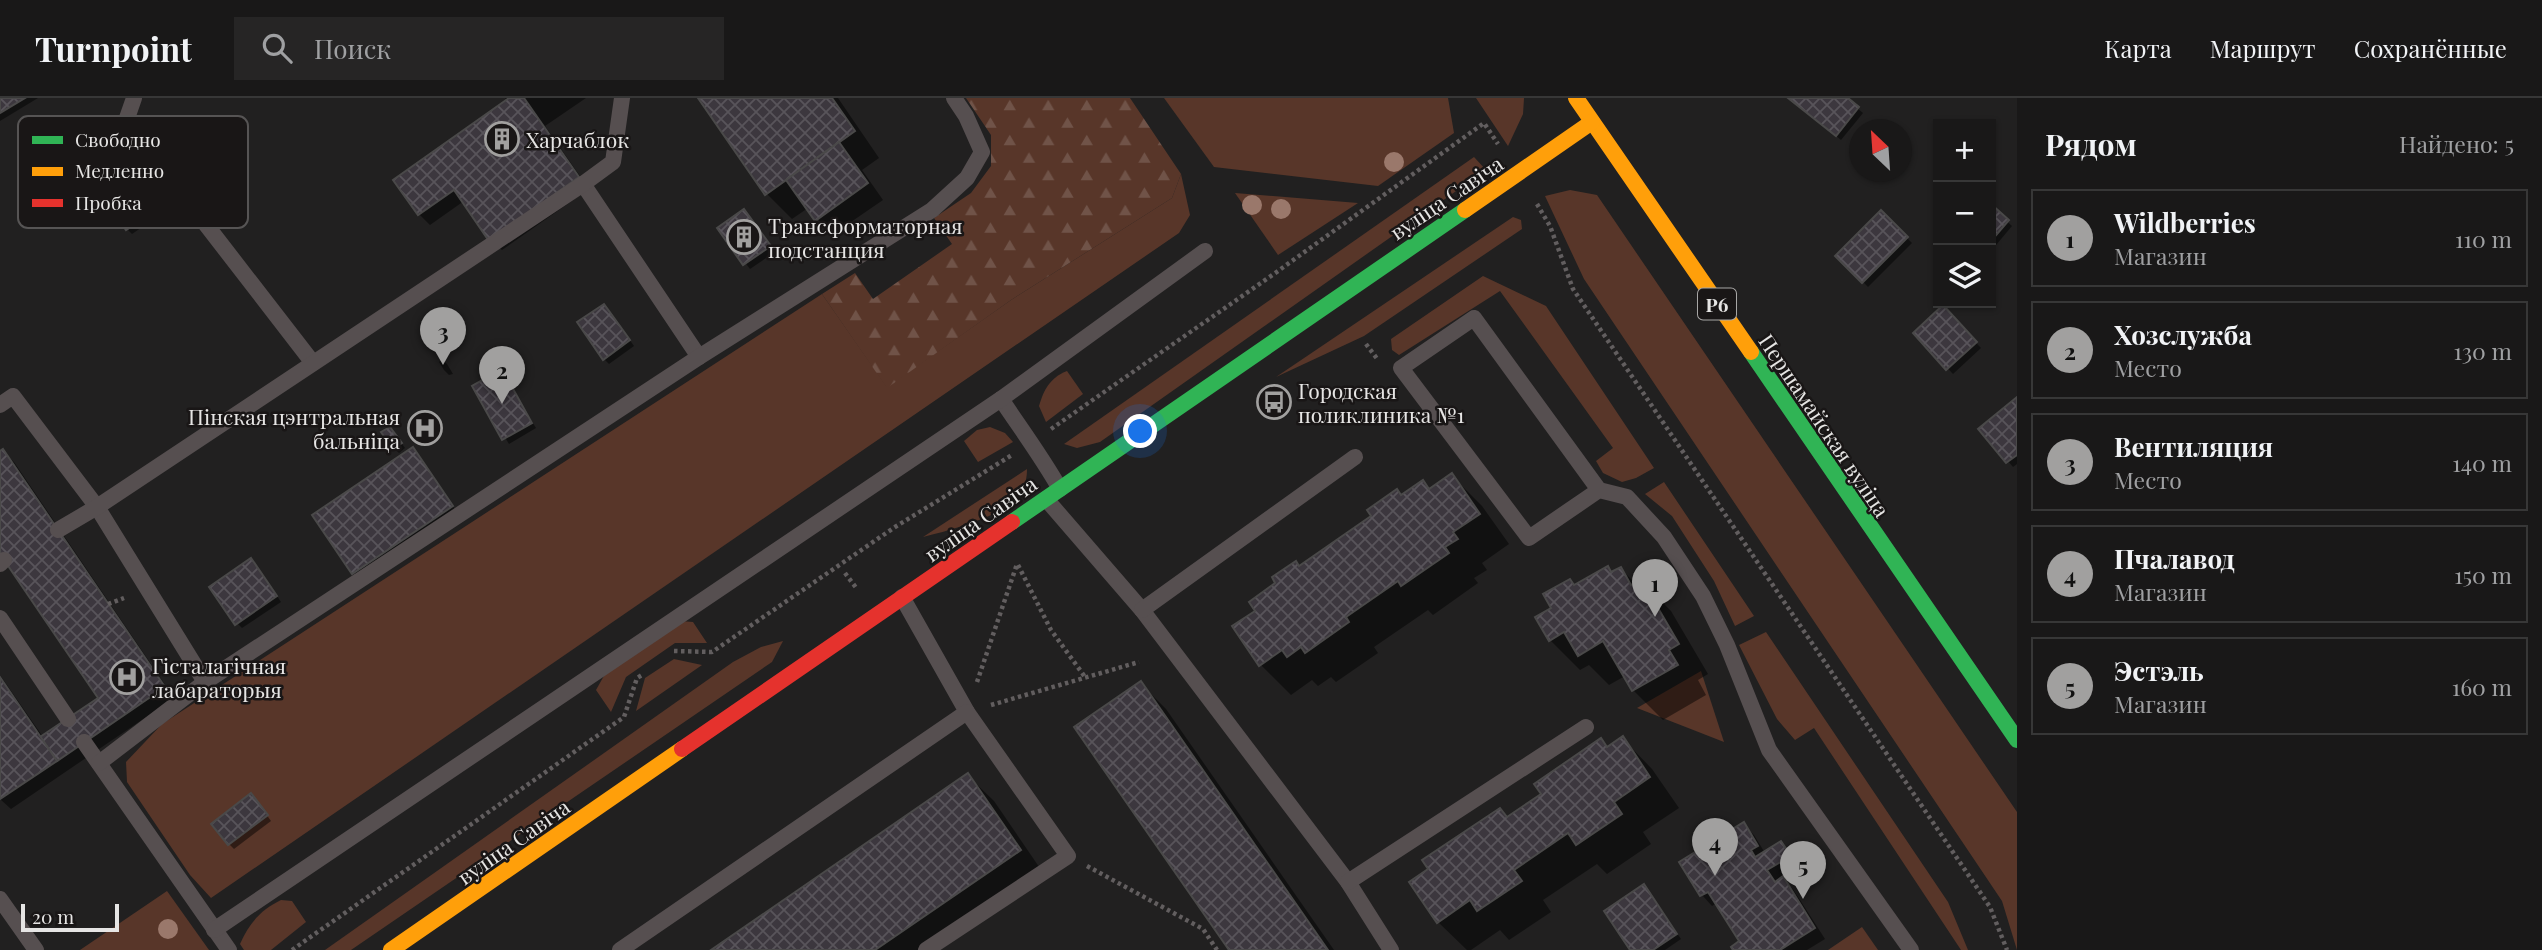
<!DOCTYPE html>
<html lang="ru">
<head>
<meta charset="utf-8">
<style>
  :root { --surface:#191818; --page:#262525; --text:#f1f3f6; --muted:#9fa0a2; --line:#373737; --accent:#a1a09f }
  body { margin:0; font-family:"Playfair Display",serif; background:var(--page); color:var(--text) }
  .controls { position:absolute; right:21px; top:21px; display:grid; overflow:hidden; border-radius:0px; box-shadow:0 2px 5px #0004 }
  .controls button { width:63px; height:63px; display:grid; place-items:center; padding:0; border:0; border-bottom:2px solid var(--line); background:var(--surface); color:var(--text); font:35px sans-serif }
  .compass { position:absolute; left:1849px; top:21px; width:63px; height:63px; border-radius:50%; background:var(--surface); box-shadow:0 2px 5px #0004; rotate:335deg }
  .scale { position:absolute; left:21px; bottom:18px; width:98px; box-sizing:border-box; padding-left:7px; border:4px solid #e6e5e4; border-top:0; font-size:19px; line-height:24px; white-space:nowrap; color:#e6e5e4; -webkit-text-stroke:5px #191616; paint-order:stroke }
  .you { position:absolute; left:1141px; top:334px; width:24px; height:24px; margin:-18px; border:5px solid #fff; border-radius:50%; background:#1a73e8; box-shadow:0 0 0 10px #1a73e833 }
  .badge { display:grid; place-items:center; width:46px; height:46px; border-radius:50%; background:var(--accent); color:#111; font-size:23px; font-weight:700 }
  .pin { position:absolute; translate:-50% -58px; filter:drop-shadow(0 2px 4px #0008) }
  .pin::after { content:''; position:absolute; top:37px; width:24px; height:21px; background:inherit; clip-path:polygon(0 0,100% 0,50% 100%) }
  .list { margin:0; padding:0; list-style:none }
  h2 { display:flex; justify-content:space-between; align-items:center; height:91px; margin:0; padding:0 28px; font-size:30px }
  h2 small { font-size:23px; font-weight:400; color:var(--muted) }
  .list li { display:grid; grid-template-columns:46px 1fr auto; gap:21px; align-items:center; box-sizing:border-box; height:98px; margin:0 14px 14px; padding:0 14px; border:2px solid var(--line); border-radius:0px }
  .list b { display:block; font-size:26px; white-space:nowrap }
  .list p { margin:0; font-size:23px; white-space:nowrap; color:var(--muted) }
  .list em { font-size:23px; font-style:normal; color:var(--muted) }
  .icon { flex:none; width:38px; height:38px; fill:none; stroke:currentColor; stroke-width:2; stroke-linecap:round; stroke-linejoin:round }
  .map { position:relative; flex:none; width:2017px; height:852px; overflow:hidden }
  header { display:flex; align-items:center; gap:42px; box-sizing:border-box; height:98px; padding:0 35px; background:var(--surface); border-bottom:2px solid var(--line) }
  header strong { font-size:33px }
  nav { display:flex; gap:38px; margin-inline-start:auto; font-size:24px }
  .search { width:490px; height:63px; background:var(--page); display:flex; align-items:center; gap:18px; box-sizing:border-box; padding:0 24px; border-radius:0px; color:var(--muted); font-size:26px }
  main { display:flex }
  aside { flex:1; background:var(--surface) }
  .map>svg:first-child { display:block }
  .green { fill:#583629 }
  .forest { fill:url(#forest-firs) }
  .shadow { fill:#0007 }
  .building { fill:url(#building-cross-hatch); stroke:#4a4949; stroke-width:2 }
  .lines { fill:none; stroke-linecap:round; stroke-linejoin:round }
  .path { stroke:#625e5f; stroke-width:4.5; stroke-dasharray:3.5 3.5; stroke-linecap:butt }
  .lane { stroke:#564f50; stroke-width:16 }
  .fast { stroke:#30b455; stroke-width:16 }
  .slow { stroke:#ff9f0a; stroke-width:16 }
  .jam { stroke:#e5322d; stroke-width:16 }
  .tree { fill:#9a786b }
  .labels { text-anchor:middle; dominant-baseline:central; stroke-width:5; stroke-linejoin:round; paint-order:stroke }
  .shield { fill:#191616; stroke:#a8a7a6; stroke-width:2 }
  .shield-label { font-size:19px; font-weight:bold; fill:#e6e5e4 }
  .poi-label { font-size:21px; fill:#e6e5e4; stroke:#191616; text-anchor:start }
  .street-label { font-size:21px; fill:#e6e5e4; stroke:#191616 }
  .key { fill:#191616; stroke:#565454; stroke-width:2 }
  .key-label { font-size:19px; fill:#e6e5e4 }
</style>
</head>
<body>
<header>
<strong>Turnpoint</strong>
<div class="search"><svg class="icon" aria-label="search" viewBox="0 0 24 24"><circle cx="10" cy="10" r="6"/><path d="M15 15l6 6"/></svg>Поиск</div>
<nav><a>Карта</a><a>Маршрут</a><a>Сохранённые</a></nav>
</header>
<main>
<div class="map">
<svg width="2017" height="852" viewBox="0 0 2017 852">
  <defs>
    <pattern id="forest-firs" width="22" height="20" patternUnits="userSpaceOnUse" patternTransform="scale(1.75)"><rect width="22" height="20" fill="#583629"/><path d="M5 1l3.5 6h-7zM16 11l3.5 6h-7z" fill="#705348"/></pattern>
    <pattern id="building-cross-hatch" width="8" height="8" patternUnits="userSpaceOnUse" patternTransform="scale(1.75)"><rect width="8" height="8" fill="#3c373e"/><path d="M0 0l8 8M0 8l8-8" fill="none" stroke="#58545a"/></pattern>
  </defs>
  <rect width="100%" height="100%" fill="#212020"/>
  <g class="green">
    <polygon points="1164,0 1448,0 1454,35 1378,88 1214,69"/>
    <polygon points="1476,0 1524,0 1523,16 1508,48"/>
    <polygon points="1474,59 1486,72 1100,344 1077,350 1064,346"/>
    <polygon points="1181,76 1190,117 1179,135 211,800 190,777 127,684 126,664 162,626 822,196 887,289 1011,202 1172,100"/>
    <polygon points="1570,92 1597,97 2017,714 2017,852 2002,803 1584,181 1545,98"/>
    <polygon points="1235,95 1358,105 1278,157"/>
    <polygon points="1513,119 1521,122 1522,131 1364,238 1276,279"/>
    <polygon points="1483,178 1546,208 1654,370 1636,380 1622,384 1603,375 1596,363 1613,350 1500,193 1399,257 1392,252 1391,241"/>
    <path d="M 1067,273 L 1083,296 L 1046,324 L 1039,308 C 1044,291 1050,280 1067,273 Z"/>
    <polygon points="990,329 1005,335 1013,344 978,364 964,343 977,332"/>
    <path d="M 1027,371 C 1027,382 1024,394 1016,402 C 995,420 951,432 923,439 Z"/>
    <polygon points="1664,384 1754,518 1735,528 1714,483 1672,418 1645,396"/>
    <polygon points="680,523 693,524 707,545 675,545 626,579 611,614 596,592 605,576"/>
    <polygon points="1766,534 1948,804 1968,852 1961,852 1814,630 1795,642 1777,621 1739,547"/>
    <polygon points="783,543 772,564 351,852 325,852 733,564 761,549"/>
    <polygon points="674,561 702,567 636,613 645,580"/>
    <polygon points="1701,573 1724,644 1637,610"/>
    <polygon points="167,793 209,852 80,852"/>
    <path d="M 281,802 L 292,803 L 306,824 L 271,852 L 244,852 L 240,846 C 249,826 260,812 281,802 Z"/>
    <polygon points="1862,829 1878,852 1828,852"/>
  </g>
  <polygon class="forest" points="966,0 1130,0 1181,76 1172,100 1011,202 887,290 822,196 855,175 873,201 952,146 934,120 971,95 991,68 991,37"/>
  <g class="shadow">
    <polygon points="0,0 38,0 0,23"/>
    <polygon points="505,0 586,0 545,28 589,91 502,152 491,141 464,103 430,127 419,116 508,3"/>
    <polygon points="700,0 838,0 879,60 862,72 883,102 832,137 808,110 792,121 766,95"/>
    <polygon points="1791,0 1845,0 1863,15 1841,42"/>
    <polygon points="131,81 157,119 132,136 127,131"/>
    <polygon points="1991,109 2012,128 1991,153"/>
    <polygon points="1881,114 1912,145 1868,189 1838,158"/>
    <polygon points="749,118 775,154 750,171 720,131"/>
    <polygon points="1943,210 1981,250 1953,276 1915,235"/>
    <polygon points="609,213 634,248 609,266 604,261"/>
    <polygon points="442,261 447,266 453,276 449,277 444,272 439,264"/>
    <polygon points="501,273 536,330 509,346 474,289"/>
    <polygon points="2017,302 2017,366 2013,369 1981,331"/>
    <polygon points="395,336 405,350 399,355 394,350"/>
    <polygon points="3,353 14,364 174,600 11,711 0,701 0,577 43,639 100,600 0,355"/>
    <polygon points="418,356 456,413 359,480 354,475"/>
    <polygon points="1452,378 1482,408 1509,446 1482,465 1487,472 1474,480 1478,485 1433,517 1428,512 1374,549 1378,555 1336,584 1331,579 1318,588 1312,582 1291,597 1261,567 1234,529 1257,513 1300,469 1402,398 1430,392"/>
    <polygon points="256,467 281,504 242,530 237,525"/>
    <polygon points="1607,470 1613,475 1621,471 1636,486 1641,483 1671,513 1708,576 1698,582 1706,597 1663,622 1633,592 1625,578 1609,587 1589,567 1580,572 1550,542 1553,510 1575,488"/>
    <polygon points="1140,585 1166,611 1334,852 1232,852 1077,629"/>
    <polygon points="1622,640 1652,671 1679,710 1643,734 1651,746 1607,776 1597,766 1543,802 1551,814 1509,842 1500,832 1471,852 1467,852 1438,824 1431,772 1500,712 1508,720"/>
    <polygon points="968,678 994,703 1046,779 938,852 714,852"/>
    <polygon points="256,702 271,723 234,751 229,746"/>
    <polygon points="1743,726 1754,737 1765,755 1781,745 1800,769 1782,780 1793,791 1825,841 1807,852 1735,852 1733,849 1742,844 1717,805 1712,808 1702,797 1681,765"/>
    <polygon points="1644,788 1681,841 1665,852 1632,852 1606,813"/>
  </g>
  <g class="building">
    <polygon points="0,0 25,0 0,15"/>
    <polygon points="509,0 524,0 579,79 489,143 454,92 418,117 393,82"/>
    <polygon points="698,0 832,0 855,33 765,97"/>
    <polygon points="1788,0 1848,0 1859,9 1836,38"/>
    <polygon points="839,44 868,85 815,123 786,82"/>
    <polygon points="127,74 153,114 126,132 99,92"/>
    <polygon points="1991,106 2009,122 1991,143"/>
    <polygon points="744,111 771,148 743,167 717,130"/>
    <polygon points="1881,112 1908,139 1862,185 1835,158"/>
    <polygon points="604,206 630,242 603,262 577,224"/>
    <polygon points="1943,207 1977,244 1946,272 1913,235"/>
    <polygon points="502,271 532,325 502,342 472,288"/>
    <polygon points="2017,299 2017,357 2006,365 1978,331"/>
    <polygon points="390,329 402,345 393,351 381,334"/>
    <polygon points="413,349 453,408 352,476 312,417"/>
    <polygon points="3,351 165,589 57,663 40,639 98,600 0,456 0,353"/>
    <polygon points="1452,375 1480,416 1453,434 1458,441 1445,449 1449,455 1401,488 1398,483 1346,519 1349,524 1305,555 1301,549 1287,559 1282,552 1259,568 1232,528 1255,513 1249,504 1275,485 1272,479 1296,463 1299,468 1371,418 1367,412 1397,391 1401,397 1423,382 1429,391"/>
    <polygon points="251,460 277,498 235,527 209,489"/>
    <polygon points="1608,468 1611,474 1621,469 1631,487 1641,481 1679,546 1669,552 1678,567 1632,593 1603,543 1578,558 1564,534 1549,543 1535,519 1551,510 1543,496 1570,481 1574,487"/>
    <polygon points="0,579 57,663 0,701"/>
    <polygon points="1141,583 1328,852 1229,852 1074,629"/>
    <polygon points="1623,638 1650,679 1614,704 1622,716 1576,747 1568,735 1514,772 1522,783 1477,813 1470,802 1437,825 1409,784 1428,771 1422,762 1500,710 1507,719 1541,696 1534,686 1601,640 1607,649"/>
    <polygon points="968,675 1021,752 875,852 711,852"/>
    <polygon points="251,695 268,717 228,747 211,726"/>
    <polygon points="1744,724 1758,748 1751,752 1755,759 1781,743 1791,758 1767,772 1775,784 1783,778 1815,830 1780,852 1733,852 1731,849 1739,843 1708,794 1700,798 1679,764"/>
    <polygon points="1644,786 1677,836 1653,852 1630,852 1604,813"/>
  </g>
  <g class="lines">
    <g class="path">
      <polyline points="1537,106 1550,128 1573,191 1990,809 2007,852"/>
      <polyline points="1366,246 1378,262"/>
      <polyline points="1264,291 1274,304"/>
      <polyline points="1051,331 1278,173 1484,25 1498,46"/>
      <polyline points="1018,467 1051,532 1085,579"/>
      <polyline points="845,475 857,491"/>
      <polyline points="108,506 124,500"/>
      <polyline points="674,553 712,554 895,429 1012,357"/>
      <polyline points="977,584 1017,466"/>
      <polyline points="991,607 1139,564"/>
      <polyline points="1087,768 1203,831 1217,852"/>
      <polyline points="292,852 624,619 637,580 642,577"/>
    </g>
    <g class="lane">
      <polyline points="134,0 126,23 313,265"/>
      <polyline points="583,86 699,259"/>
      <path d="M 1001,301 C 1021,331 1042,359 1060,391"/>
      <polyline points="0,307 13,298 97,409 205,584"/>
      <polyline points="1599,392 1529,440 1401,270 1474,220 1599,392 1627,399 1664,439 1703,498 1727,547 1769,652 1911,852"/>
      <polyline points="1046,401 1142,512 1348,784 1391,852"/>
      <polyline points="58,432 97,409 583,86 613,64 622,0"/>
      <polyline points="0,466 4,462"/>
      <polyline points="902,499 967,614"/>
      <polyline points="1142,512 1355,359"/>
      <polyline points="0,520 68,621"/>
      <polyline points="84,644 229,852"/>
      <polyline points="99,665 205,584 699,259 932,112 967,80 982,54 966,18 954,0"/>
      <polyline points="1348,784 1586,629"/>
      <polyline points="0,801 36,852"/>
      <polyline points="214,832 1001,301 1205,153"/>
      <polyline points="620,852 967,614 1068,758 926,852"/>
    </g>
    <g class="fast">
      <polyline points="1751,254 2017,642"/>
      <polyline points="1012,424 1465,112"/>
    </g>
    <g class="slow">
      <polyline points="1576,0 1751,254"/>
      <polyline points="1465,112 1592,24"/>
      <polyline points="391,852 682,651"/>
    </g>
    <polyline class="jam" points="682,651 1012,424"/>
  </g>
  <g class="tree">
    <circle cx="1394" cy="64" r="10"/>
    <circle cx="1252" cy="107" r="10"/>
    <circle cx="1281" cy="111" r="10"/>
    <circle cx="168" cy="831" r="10"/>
  </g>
  <defs>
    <g id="building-ring" transform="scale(1.75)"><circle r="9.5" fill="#191616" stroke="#a1a09f" stroke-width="1.5"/><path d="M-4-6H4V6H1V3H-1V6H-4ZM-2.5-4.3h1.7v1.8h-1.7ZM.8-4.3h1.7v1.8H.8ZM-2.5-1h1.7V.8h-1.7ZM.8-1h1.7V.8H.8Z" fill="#a1a09f"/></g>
    <g id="bus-ring" transform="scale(1.75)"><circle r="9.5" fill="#191616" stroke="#a1a09f" stroke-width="1.5"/><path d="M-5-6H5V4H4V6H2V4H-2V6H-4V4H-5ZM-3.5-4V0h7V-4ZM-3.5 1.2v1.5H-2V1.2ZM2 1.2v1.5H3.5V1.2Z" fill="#a1a09f"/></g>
    <g id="hospital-ring" transform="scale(1.75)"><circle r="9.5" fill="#191616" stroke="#a1a09f" stroke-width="1.5"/><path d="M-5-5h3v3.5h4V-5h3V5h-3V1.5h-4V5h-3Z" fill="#a1a09f"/></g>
  </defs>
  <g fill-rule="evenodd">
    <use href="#building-ring" x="502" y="41"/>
    <use href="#building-ring" x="744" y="139"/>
    <use href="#bus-ring" x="1274" y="304"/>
    <use href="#hospital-ring" x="425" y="330"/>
    <use href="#hospital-ring" x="127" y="579"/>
  </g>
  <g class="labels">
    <rect class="shield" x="1698" y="190.5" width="38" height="31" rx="5"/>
    <g class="shield-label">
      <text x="1717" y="206">Р6</text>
    </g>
    <g class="poi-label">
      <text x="526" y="41">Харчаблок</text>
      <text x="768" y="127">Трансформаторная<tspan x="768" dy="24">подстанция</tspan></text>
      <text x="1298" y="292">Городская<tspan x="1298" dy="24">поликлиника №1</tspan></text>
      <text x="400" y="318" text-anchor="end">Пінская цэнтральная<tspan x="400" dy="24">бальніца</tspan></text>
      <text x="152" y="567">Гісталагічная<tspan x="152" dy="24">лабараторыя</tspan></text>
    </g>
    <g class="street-label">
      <text transform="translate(1446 99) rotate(-34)">вуліца Савіча</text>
      <text transform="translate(1825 327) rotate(56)">Першамайская вуліца</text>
      <text transform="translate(980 420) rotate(-35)">вуліца Савіча</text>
      <text transform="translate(513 743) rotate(-35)">вуліца Савіча</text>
    </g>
  </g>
  <rect x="18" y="18" width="230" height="112" rx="10" class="key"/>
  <rect x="32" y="38" width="31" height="8" fill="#30b455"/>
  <rect x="32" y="69" width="31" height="9" fill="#ff9f0a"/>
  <rect x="32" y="101" width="31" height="8" fill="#e5322d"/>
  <g class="key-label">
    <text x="75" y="49">Свободно</text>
    <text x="75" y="80">Медленно</text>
    <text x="75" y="112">Пробка</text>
  </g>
</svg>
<div class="controls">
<button>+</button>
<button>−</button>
<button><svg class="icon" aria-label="layers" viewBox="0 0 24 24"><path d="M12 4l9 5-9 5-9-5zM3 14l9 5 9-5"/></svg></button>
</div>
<svg class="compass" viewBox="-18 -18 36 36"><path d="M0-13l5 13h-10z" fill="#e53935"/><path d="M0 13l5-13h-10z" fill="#9fa0a2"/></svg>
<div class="scale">20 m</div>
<div class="you"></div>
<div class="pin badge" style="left:1655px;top:519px">1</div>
<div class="pin badge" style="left:502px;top:306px">2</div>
<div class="pin badge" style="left:443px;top:267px">3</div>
<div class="pin badge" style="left:1715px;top:778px">4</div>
<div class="pin badge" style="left:1803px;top:801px">5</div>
</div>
<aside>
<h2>Рядом<small>Найдено: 5</small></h2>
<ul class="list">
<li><span class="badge">1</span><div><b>Wildberries</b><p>Магазин</p></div><em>110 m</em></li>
<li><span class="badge">2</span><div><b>Хозслужба</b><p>Место</p></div><em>130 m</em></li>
<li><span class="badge">3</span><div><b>Вентиляция</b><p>Место</p></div><em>140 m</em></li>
<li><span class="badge">4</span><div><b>Пчалавод</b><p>Магазин</p></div><em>150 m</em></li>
<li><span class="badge">5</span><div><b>Эстэль</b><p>Магазин</p></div><em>160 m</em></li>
</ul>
</aside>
</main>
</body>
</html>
